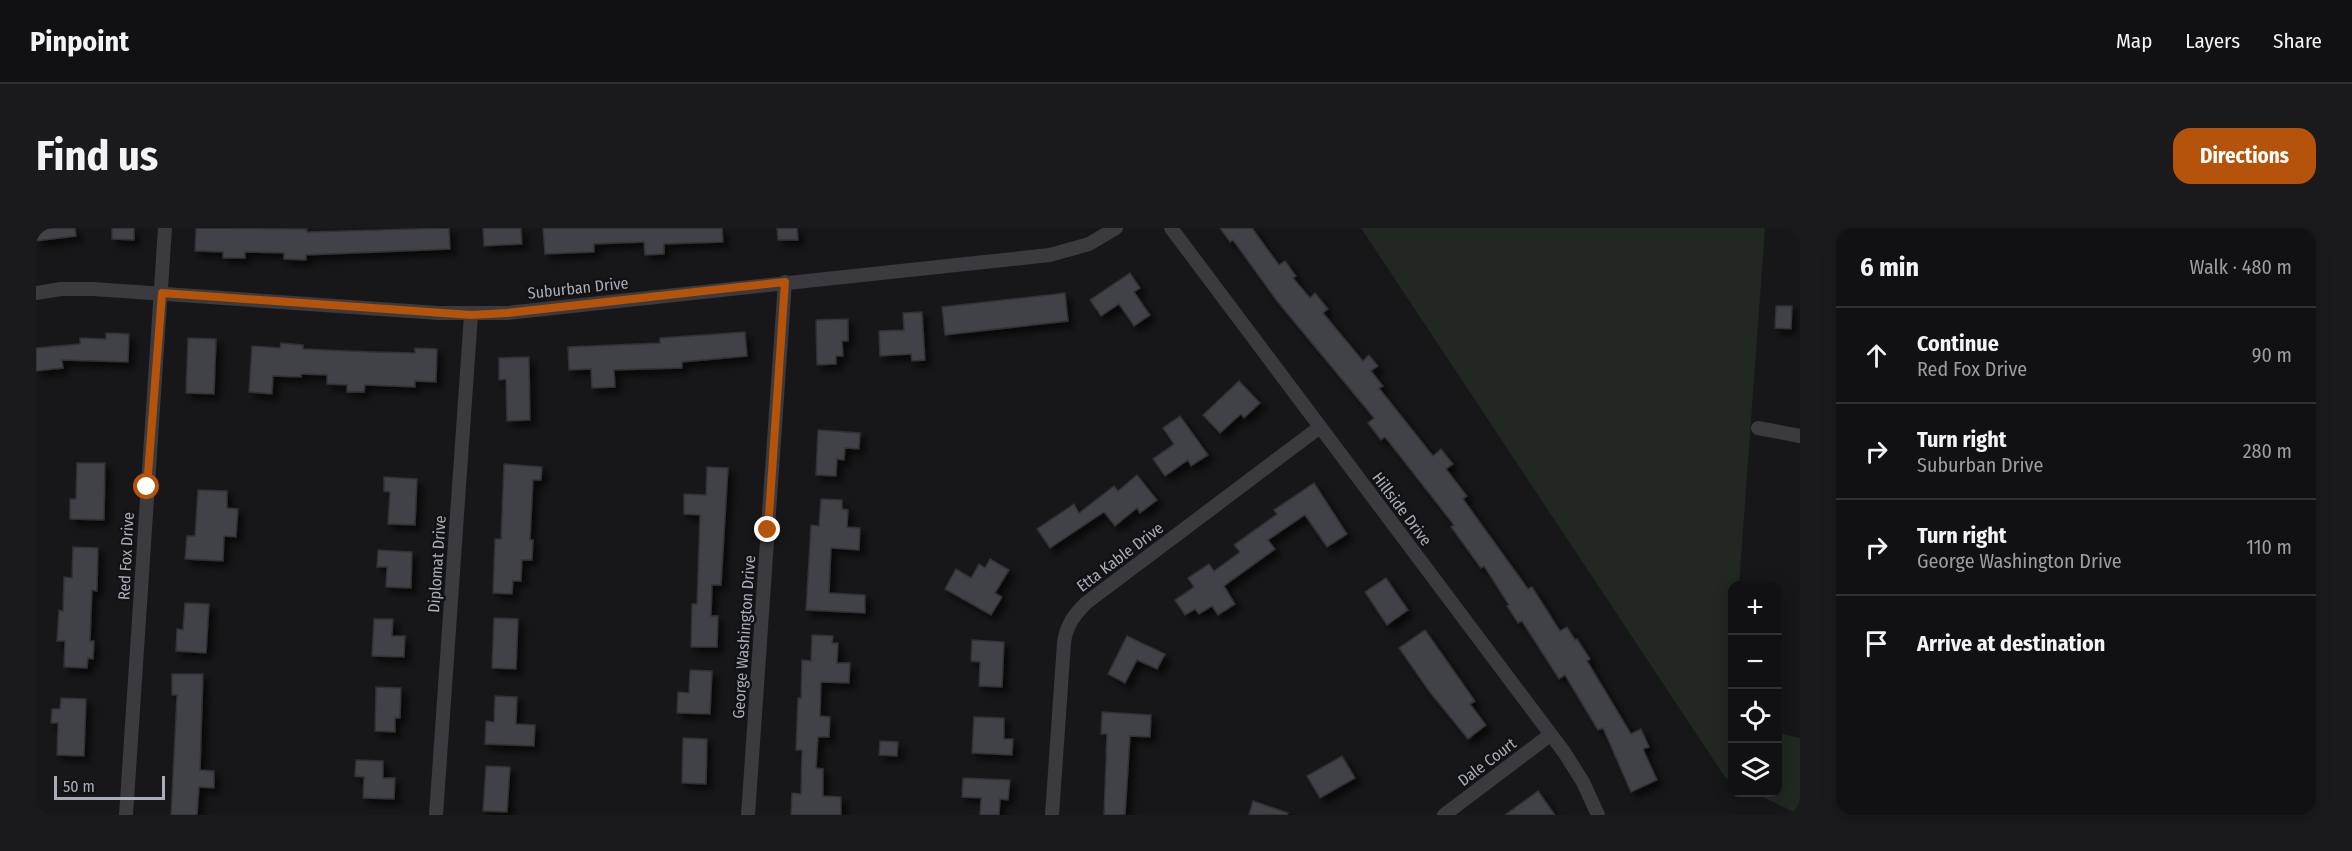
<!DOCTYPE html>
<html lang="en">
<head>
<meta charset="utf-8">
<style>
  :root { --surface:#111113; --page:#1a1a1c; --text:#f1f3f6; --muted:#9c9da0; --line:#303133; --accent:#b45309 }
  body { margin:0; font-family:"Fira Sans Condensed",sans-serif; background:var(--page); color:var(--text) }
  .controls { position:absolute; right:18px; bottom:18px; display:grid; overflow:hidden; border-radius:12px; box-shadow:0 3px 15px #0003 }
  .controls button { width:54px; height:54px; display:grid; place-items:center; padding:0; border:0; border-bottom:2px solid var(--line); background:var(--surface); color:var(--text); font:30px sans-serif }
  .scale { position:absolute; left:18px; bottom:15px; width:111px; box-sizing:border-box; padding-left:6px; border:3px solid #a9adb8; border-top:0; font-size:16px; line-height:21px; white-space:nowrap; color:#a9adb8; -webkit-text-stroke:4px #121214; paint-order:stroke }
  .stop { position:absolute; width:18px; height:18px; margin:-14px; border:4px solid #b45309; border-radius:50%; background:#fff }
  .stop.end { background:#b45309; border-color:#fff; box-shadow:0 2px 6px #0008 }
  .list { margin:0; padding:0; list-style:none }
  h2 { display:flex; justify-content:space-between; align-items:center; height:78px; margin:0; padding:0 24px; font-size:26px }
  h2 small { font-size:20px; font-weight:400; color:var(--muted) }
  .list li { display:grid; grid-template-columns:39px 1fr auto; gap:18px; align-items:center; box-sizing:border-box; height:96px; padding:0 24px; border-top:2px solid var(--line) }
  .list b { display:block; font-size:22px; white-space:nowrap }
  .list p { margin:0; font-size:20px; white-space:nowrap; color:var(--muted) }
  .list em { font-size:20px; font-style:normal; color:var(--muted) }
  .icon { flex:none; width:33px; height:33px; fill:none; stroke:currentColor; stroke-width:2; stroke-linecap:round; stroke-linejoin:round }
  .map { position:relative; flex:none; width:1764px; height:587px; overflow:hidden; border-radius:18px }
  header { display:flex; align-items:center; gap:36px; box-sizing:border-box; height:84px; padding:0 30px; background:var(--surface); border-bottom:2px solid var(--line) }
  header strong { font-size:28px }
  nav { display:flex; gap:33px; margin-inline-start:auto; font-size:21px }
  .intro { display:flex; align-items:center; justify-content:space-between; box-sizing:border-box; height:144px; padding:0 36px }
  h1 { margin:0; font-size:42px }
  .button { padding:15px 27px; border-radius:18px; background:var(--accent); color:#fff; font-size:21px; font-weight:700 }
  main { display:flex; gap:36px; padding:0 36px }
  aside { flex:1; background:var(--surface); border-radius:18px; box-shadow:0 3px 15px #0003 }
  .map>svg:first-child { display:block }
  .green { fill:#212822 }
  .building { fill:#414246; stroke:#313134; stroke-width:1.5; filter:url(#shadow) }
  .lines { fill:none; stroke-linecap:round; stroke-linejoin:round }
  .minor { stroke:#3a3a3f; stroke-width:14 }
  .route { stroke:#b45309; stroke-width:8 }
  .labels { text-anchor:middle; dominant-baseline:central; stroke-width:5; stroke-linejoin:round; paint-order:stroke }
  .street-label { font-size:16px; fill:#a9adb8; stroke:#121214 }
</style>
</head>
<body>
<header>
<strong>Pinpoint</strong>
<nav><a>Map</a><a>Layers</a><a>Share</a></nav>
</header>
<div class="intro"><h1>Find us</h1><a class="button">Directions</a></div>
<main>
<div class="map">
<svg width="1764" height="587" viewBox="0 0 1764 587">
  <defs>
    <filter id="shadow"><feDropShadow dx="5.5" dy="5.5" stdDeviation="3" flood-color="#0009"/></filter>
  </defs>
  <rect width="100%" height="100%" fill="#171719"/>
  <g class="green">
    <polygon points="1325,0 1729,0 1703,357 1696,358 1696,450 1693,494 1696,495 1696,553 1689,549"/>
    <polygon points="1742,505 1764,510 1764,587 1719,565 1742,564"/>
  </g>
  <g class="building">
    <polygon points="0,0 39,0 40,8 0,13"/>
    <polygon points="76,0 98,0 98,12 76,11"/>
    <polygon points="160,0 271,1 271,4 413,0 414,21 270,27 270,32 248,31 248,25 209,24 209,30 187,30 187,24 159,23"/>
    <polygon points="447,0 485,0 486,16 448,18"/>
    <polygon points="507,0 686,0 687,14 628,16 628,26 609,27 608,14 558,16 558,24 509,26"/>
    <polygon points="741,0 761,0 762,12 742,12"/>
    <polygon points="1184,0 1216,0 1243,37 1249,33 1260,48 1257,50 1274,70 1279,65 1292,81 1287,85 1327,133 1333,127 1342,138 1335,143 1347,158 1343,160 1397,228 1405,221 1417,236 1410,241 1431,268 1427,271 1492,361 1496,359 1524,403 1531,399 1539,412 1541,411 1554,431 1551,433 1595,506 1605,501 1613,519 1607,521 1621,552 1595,564 1567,500 1562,502 1529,447 1523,451 1486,393 1482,395 1471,378 1473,377 1448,338 1445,340 1415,299 1418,297 1349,209 1345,212 1332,195 1338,190 1241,73 1197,12 1194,14"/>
    <polygon points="1094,45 1104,60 1098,64 1114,87 1098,98 1083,76 1065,88 1054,72"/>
    <polygon points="1029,65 1032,93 909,107 906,79"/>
    <polygon points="1740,78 1756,78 1755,101 1739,100"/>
    <polygon points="886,84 889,132 876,133 875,126 844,128 843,103 868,102 867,85"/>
    <polygon points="812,91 812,113 806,113 807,128 800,128 800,136 781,137 780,92"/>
    <polygon points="709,104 711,128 646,134 646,140 578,142 579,159 556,160 555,141 533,142 532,119 624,115 624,110"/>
    <polygon points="70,105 93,106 92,134 26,132 27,140 0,143 0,120 44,116 44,110 70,111"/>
    <polygon points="152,110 180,111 178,166 150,165"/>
    <polygon points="245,115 267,117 267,121 338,124 379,125 379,120 401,121 400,154 379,153 379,159 329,157 328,164 311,164 311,157 291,156 291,147 265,146 265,149 237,148 236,166 213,164 216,118 244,120"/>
    <polygon points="493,129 494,192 471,193 470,151 463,152 463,130"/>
    <polygon points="1203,153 1224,175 1208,190 1205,186 1184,205 1167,187"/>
    <polygon points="1144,188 1172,227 1155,238 1152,232 1129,248 1117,231 1138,216 1127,200"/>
    <polygon points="782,202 824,205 823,221 809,220 808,232 801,231 800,248 780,247"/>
    <polygon points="41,235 69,235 68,292 34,291 34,271 40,271"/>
    <polygon points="468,236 506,239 505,252 497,252 494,312 497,312 496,332 486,332 485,353 477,353 476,366 457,365 459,311 465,311"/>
    <polygon points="671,239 692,240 685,357 676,357 675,388 682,388 681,419 655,419 656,376 661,376 664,287 648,286 648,266 670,267"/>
    <polygon points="1101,247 1121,272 1104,285 1101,280 1079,298 1068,284 1014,320 1001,301 1038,276 1043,285 1078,258 1082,263"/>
    <polygon points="348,249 381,251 379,297 352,296 354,264 348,263"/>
    <polygon points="1278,255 1311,306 1291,319 1269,287 1232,312 1239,321 1188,358 1199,376 1182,387 1176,378 1163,386 1159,381 1149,387 1139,372 1158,359 1152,350 1173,336 1178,343 1204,324 1198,317 1241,286 1238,282"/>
    <polygon points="162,262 191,263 191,280 202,281 200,309 188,308 187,333 149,331 151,308 159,308"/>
    <polygon points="785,271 806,272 806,281 812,282 811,299 824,300 823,322 795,320 793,365 829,367 829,385 770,382 775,297 783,298"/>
    <polygon points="37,319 62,320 61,363 56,362 54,413 58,413 57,431 52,430 51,440 28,439 29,413 21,413 23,382 27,383 28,349 36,350"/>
    <polygon points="342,322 376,324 375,360 350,359 351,339 341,339"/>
    <polygon points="954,331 973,342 959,365 966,369 955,387 909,361 920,341 935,350 943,336 949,340"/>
    <polygon points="1350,350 1372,382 1351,397 1329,364"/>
    <polygon points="149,375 173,376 170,425 140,423 141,401 147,402"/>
    <polygon points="458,390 482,391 480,441 456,440"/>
    <polygon points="338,391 357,391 356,408 369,408 368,429 336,428"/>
    <polygon points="1389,402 1439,473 1434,476 1450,497 1432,511 1393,463 1363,420"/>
    <polygon points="776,407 797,408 796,415 802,415 801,435 814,435 813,455 785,454 784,488 794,489 793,509 782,509 780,540 787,541 787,568 805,569 805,587 755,587 756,565 765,566 766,522 760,522 762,470 765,470 766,432 775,433"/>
    <polygon points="1091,408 1129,426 1121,441 1101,432 1089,455 1072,446"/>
    <polygon points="936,412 968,414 966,459 943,458 944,434 935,433"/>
    <polygon points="654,442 676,443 674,486 641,485 642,464 653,465"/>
    <polygon points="136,446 167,446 164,542 178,543 178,560 163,559 161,587 135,587 141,467 136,467"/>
    <polygon points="340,459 365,460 364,490 359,490 359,504 339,503"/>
    <polygon points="459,468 481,469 480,496 499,497 498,518 449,516 450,493 458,494"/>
    <polygon points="25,470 50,471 48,528 21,527 22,495 15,495 16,481 24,481"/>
    <polygon points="1066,484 1115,487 1114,509 1094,508 1089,587 1068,587 1071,506 1065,506"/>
    <polygon points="938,489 968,490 968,511 977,511 976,527 936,525"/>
    <polygon points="647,510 671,511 670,556 646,555"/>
    <polygon points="844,513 862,514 861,528 843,527"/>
    <polygon points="1306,528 1319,550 1284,570 1271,548"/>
    <polygon points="320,532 347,533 347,550 359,550 358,571 327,570 328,549 319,548"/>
    <polygon points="450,538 474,539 471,584 447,583"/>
    <polygon points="927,550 974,552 972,572 964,571 963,587 944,587 945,570 926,569"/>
    <polygon points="1502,563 1519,587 1469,587"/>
    <polygon points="1217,573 1252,585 1251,587 1213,587"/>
  </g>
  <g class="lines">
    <g class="minor">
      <polyline points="1135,0 1528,524 1547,554 1562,587"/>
      <polyline points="0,65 25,61 57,61 402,85 471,85 1014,27 1053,16 1080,0"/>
      <polyline points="1722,200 1764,208"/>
      <polyline points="90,587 129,0"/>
      <polyline points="400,587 435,87"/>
      <polyline points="712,587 749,54"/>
      <path d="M 1016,587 L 1028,415 C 1030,398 1038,387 1050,375 L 1284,199"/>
      <polyline points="1408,587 1514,507"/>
    </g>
  </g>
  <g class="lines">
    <polyline class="route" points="111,259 126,65 435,87 471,85 749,54 732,302"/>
  </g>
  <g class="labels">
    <g class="street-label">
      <text transform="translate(542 60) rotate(-6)">Suburban Drive</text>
      <text transform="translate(1366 281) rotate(53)">Hillside Drive</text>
      <text transform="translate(90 328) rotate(-87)">Red Fox Drive</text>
      <text transform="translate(1084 329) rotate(-37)">Etta Kable Drive</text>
      <text transform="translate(401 336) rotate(-86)">Diplomat Drive</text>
      <text transform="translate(708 409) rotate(-86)">George Washington Drive</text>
      <text transform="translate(1451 534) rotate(-37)">Dale Court</text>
    </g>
  </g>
</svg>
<div class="controls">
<button>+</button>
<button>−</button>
<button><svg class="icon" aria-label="locate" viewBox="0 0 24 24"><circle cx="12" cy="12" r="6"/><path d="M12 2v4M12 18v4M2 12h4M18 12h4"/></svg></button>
<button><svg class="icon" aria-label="layers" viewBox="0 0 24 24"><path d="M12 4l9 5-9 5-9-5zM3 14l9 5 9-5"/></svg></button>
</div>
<div class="scale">50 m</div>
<div class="stop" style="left:111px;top:259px"></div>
<div class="stop end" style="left:732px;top:302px"></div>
</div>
<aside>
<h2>6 min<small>Walk · 480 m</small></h2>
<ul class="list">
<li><svg class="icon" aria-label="ahead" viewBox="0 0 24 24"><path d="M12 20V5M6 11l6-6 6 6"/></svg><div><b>Continue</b><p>Red Fox Drive</p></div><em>90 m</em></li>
<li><svg class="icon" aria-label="right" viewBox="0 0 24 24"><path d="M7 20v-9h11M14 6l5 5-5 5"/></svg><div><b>Turn right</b><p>Suburban Drive</p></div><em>280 m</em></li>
<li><svg class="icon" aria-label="right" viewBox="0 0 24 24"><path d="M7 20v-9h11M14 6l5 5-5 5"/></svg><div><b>Turn right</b><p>George Washington Drive</p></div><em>110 m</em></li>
<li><svg class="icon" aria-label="arrive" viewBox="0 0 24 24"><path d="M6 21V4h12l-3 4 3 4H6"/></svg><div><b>Arrive at destination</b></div></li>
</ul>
</aside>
</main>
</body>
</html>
